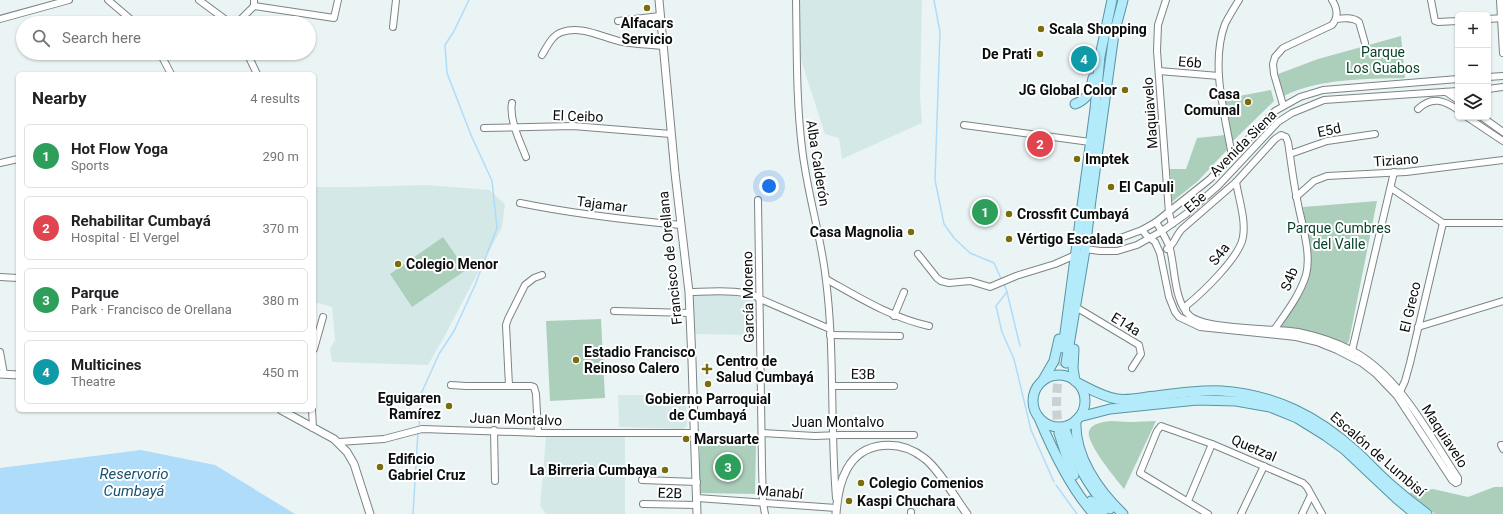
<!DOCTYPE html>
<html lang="en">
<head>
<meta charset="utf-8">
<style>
  :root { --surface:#fff; --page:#f6f6f6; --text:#202124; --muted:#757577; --line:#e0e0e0; --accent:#d93025 }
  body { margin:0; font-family:Roboto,sans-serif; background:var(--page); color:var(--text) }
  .controls { position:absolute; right:12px; top:12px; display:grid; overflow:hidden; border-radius:6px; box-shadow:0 1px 3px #0004 }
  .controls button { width:36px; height:36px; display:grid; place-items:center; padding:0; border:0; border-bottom:1px solid var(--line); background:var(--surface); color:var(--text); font:20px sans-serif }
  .you { position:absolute; left:769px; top:186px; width:14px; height:14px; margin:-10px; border:3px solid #fff; border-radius:50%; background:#1a73e8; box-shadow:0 0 0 6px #1a73e833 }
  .badge { display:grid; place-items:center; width:26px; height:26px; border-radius:50%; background:var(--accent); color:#fff; font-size:13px; font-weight:700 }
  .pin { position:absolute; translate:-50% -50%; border:2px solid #fff; box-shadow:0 1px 4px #0006 }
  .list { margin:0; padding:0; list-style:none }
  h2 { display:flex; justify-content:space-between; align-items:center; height:52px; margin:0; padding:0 16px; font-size:17px }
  h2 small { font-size:13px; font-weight:400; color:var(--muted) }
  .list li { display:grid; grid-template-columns:26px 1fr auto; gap:12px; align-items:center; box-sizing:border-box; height:64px; margin:0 8px 8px; padding:0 8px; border:1px solid var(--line); border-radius:6px }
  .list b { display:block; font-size:15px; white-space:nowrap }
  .list p { margin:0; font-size:13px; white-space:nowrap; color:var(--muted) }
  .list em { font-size:13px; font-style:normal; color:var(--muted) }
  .icon { flex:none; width:22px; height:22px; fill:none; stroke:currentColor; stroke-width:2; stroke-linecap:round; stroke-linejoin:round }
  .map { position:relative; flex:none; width:1503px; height:514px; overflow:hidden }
  .search { position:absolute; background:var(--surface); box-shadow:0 1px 3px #0004; left:16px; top:16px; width:300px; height:44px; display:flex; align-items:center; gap:10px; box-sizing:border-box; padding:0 14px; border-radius:22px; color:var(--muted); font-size:15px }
  .panel { position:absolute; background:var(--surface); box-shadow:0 1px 3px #0004; left:16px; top:72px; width:300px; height:340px; border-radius:6px }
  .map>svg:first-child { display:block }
  .built { fill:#d5e8e8 }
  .green { fill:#accfbb }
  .water { fill:#afdcf9 }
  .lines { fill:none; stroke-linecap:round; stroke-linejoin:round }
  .stream { stroke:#afdcf9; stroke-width:1.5 }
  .primary-tunnel { stroke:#c9d1d2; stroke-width:9; stroke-dasharray:9 4.5; stroke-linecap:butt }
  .minor-casing { stroke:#7c8485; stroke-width:8 }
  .tertiary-casing { stroke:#7c8485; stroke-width:9 }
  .primary-casing { stroke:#5795a5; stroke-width:11 }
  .minor { stroke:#fff; stroke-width:6 }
  .tertiary { stroke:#fff; stroke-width:7 }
  .primary { stroke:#b3ebfa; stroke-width:9 }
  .poi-dot { fill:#796e0b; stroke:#fff; stroke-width:1.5 }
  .labels { text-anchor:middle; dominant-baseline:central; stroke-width:4; stroke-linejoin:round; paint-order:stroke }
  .poi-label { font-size:14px; font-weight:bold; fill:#0a0d0d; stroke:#fff; text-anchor:start }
  .park-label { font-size:14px; fill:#07442b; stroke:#fff }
  .street-label { font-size:14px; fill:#0a0d0d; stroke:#fff }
  .water-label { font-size:15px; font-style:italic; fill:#1a506d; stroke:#fff }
</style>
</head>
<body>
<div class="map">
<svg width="1503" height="514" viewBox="0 0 1503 514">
  <rect width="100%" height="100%" fill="#ebf4f5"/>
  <g class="built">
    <polygon points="799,0 922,0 920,95 922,123 842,159 839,138 825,134 800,57"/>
    <polygon points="427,185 489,190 505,204 502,227 443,339 428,365 332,362 330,349 335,340 332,307 336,308 314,302 314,187 354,187"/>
    <polygon points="693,294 749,294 756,301 755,335 695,334"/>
    <polygon points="618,395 686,395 687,426 683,429 619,427"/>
    <polygon points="625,436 625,514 546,514 540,506 546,437"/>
  </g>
  <g class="green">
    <path d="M 1401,36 L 1405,78 C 1366,79 1320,78 1284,96 L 1278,74 L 1318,59 Z"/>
    <polygon points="1271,90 1274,101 1231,143 1223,99"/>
    <polygon points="1225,135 1227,150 1198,181 1172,202 1170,169 1186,169 1197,138"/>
    <polygon points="1377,201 1349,341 1347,344 1343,346 1280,330 1281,325 1292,311 1308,279 1310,266 1303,207"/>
    <polygon points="443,237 466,270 412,307 390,274"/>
    <polygon points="601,319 605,398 550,401 546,321"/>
    <path d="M 1111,421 L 1130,422 L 1156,421 L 1124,489 C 1116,479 1085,442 1089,431 C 1092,423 1103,422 1111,421 Z"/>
    <polygon points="700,440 756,442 755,494 699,493"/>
    <polygon points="1494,487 1503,487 1503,514 1435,514 1409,493 1433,489 1468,497"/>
  </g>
  <polygon class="water" points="141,450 215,465 295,514 0,514 0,468"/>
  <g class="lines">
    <g class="stream">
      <polyline points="934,0 940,32 935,180 944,224 954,238 970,253 994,263 1002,281"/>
      <polyline points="1004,284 1007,292 1020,346"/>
      <polyline points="1007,292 996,306 1002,332 1014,359 1031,430 1054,482"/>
      <polyline points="419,428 421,394 439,354 454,331 475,285 497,228 492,181 471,135 447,73 445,45 454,31 469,0"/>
      <polyline points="1056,485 1077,514"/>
      <polyline points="413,514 418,432"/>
    </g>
    <path class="primary-tunnel" d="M 1059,433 C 1055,407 1056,387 1061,362"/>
    <g class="minor-casing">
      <g id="minor">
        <polyline points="108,0 135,23"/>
        <polyline points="199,0 230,23"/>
        <path d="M 796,0 C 797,49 796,99 802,148 C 807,193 821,235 826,280 C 835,352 830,425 836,498"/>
        <polyline points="1166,0 1158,25 1157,51 1169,213 1172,224"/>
        <polyline points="1431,0 1435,21 1438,22 1458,21"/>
        <polyline points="1500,0 1503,53"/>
        <polyline points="254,6 334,18 338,0"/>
        <polyline points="0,19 69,0"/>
        <path d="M 1336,19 C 1344,18 1353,17 1359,22 L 1365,43"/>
        <polyline points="1488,19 1503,18"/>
        <polyline points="618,21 660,16"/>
        <polyline points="237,23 254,6 254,0"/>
        <polyline points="393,27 396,0"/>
        <polyline points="160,53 171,74"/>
        <polyline points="247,53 257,74"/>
        <path d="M 542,55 C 547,47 552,35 562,32 C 582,25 603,38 623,42 C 636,44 650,45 663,46"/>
        <polyline points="1159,71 1219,76"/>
        <polyline points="1488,77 1503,76"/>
        <polyline points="1488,89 1503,87"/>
        <polyline points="1446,92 1458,100"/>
        <path d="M 512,103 C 509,120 520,141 526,157"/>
        <path d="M 1283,105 L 1274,74 L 1273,64 L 1275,57 L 1283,48 L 1332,25 C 1339,17 1337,8 1332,0"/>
        <path d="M 1418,109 C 1432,96 1444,100 1458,110"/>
        <polyline points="1467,117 1503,141"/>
        <polyline points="1482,117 1503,132"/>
        <polyline points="964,125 1090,142"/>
        <polyline points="484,128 573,126 671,134"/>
        <polyline points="1290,154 1327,141 1375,134"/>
        <path d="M 1232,156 C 1225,115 1210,64 1225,24 C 1229,16 1234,8 1239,0"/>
        <polyline points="0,163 18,159"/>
        <polyline points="1391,188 1443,223 1503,223"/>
        <polyline points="1296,197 1314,181 1327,176 1406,172 1503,160"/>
        <polyline points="758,200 762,466 763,503 765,514"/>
        <path d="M 520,203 C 574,214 626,220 681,225"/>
        <path d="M 1142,230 L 1146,235 L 1155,242 L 1160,253 L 1169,297 L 1175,312 L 1179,317 L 1200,327 L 1296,337 L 1317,342 L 1337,350 L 1362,363 L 1375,373 L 1397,396 L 1452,480 L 1456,483 L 1458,482 L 1458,478 C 1429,435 1401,377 1353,351 C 1336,342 1317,336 1298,332 C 1275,328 1204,330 1189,315 C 1174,301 1175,268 1170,249 C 1167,239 1161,230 1156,222"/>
        <polyline points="1086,239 1112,240 1123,237 1142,230 1156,222 1210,179 1275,111 1300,97 1323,90 1458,79"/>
        <polyline points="1085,249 1100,251 1117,251 1137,245 1162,231 1186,214 1218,186 1278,122 1292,113 1324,100 1458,91"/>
        <path d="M 1167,249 C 1174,245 1176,235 1182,229 L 1236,182 L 1275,139 L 1281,135 L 1286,137 L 1288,142 C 1291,161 1293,180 1297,199 C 1301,222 1312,253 1306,275 C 1299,297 1285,314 1272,333"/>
        <polyline points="918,254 937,278 941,281 949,283 970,281 990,287 1016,276 1055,264 1073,256"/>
        <polyline points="0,277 18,278"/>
        <path d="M 826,279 C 860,298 892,318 929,326"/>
        <path d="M 689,292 C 705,292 749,288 760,299 L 830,329"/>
        <polyline points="1079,309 1139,345 1141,354 1132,368"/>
        <polyline points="614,311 690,313"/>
        <path d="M 1186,312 L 1186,306 C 1202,293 1240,257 1243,237 C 1246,220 1239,200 1236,182"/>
        <polyline points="894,316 904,292"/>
        <polyline points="1418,327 1503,301"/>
        <polyline points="830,335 900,336"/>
        <polyline points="314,349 323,317"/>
        <polyline points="0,352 4,374"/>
        <polyline points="1351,355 1394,172"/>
        <polyline points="451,385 466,386 531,386 534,387 536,394 538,433"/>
        <polyline points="509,386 506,325 508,319 525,285 534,278 542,275"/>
        <polyline points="832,386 894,386"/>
        <polyline points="1399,394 1405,381 1410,363 1443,223"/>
        <polyline points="312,410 313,428"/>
        <polyline points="494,430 495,481"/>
        <polyline points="762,433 815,436 840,435 914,435"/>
        <polyline points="339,442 384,439 422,429 543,433 695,433"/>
        <polyline points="1503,445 1501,445 1503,449"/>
        <polyline points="642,480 697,482"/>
        <polyline points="697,498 836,508"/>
        <polyline points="1188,501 1212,444"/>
        <polyline points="643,504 697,505"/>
        <polyline points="911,512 911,514"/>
        <polyline points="1208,514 1140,473 1157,431 1161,426 1212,444 1303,483 1307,487 1322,514"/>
        <polyline points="1241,514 1264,466"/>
        <polyline points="1302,514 1311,495"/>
      </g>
    </g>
    <g class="tertiary-casing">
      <g id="tertiary">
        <polyline points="659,0 675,173 689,292 692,361 697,514"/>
        <polyline points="0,374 18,375"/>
        <polyline points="281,410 334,439 347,452 354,464 370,514"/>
        <path d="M 836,514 C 837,499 839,483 847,469 C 863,440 900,439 924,458 C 938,468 956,499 967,514"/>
      </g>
    </g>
    <g class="primary-casing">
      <g id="primary">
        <path d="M 1075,104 C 1088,99 1090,92 1093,78"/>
        <polyline points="1063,348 1095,109 1100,56 1112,0"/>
        <polyline points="1074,349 1073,368 1075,381"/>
        <polyline points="1066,363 1085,250 1091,200 1114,34 1123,0"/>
        <circle cx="1059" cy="401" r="26"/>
        <polyline points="1043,380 1054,361 1059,339"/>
        <path d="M 1078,383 C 1090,389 1103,397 1117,399 C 1129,401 1143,397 1156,396 C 1178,393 1200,390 1222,391 C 1276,395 1317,416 1357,452 C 1370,464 1382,478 1396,489 C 1406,498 1417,506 1427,514"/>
        <polyline points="1079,417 1110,409 1197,400 1236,401 1270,407 1297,418 1326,436 1344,449 1396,498 1415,514"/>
        <path d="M 1039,418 C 1052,449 1071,489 1094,514"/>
        <path d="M 1076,420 C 1074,456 1098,490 1123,514"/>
        <path d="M 1066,432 C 1075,461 1088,488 1110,509"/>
        <polyline points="1059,433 1068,461 1074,475"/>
        <polyline points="1091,501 1103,514"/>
      </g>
    </g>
    <use href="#minor" class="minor"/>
    <use href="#tertiary" class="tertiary"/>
    <use href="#primary" class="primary"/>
  </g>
  <g class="poi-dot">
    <circle cx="647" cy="8" r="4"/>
    <circle cx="1041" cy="29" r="4"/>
    <circle cx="1040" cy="54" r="4"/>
    <circle cx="1125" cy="90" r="4"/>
    <circle cx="1248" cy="102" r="4"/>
    <circle cx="1077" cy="159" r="4"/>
    <circle cx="1111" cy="187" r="4"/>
    <circle cx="1009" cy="214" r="4"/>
    <circle cx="911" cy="232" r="4"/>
    <circle cx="1009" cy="239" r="4"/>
    <circle cx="398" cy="264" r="4"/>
    <circle cx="576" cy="360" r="4"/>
    <path d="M705 363h4v4h4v4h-4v4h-4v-4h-4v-4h4z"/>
    <circle cx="708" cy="384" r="4"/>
    <circle cx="449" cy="406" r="4"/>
    <circle cx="686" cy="439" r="4"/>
    <circle cx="380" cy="467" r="4"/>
    <circle cx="665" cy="470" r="4"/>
    <circle cx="861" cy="483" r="4"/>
    <circle cx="849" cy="501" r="4"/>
  </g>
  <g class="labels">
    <g class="poi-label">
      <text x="647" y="23" text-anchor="middle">Alfacars<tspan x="647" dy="16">Servicio</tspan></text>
      <text x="1049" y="29">Scala Shopping</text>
      <text x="1032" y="54" text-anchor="end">De Prati</text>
      <text x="1117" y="90" text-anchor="end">JG Global Color</text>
      <text x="1240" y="94" text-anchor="end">Casa<tspan x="1240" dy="16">Comunal</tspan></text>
      <text x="1085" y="159">Imptek</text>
      <text x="1119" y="187">El Capuli</text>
      <text x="1017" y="214">Crossfit Cumbayá</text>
      <text x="903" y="232" text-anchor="end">Casa Magnolia</text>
      <text x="1017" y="239">Vértigo Escalada</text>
      <text x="406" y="264">Colegio Menor</text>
      <text x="584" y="352">Estadio Francisco<tspan x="584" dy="16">Reinoso Calero</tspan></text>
      <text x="716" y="361">Centro de<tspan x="716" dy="16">Salud Cumbayá</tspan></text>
      <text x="441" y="398" text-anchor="end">Eguigaren<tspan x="441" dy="16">Ramírez</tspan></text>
      <text x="708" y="399" text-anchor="middle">Gobierno Parroquial<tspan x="708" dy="16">de Cumbayá</tspan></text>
      <text x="694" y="439">Marsuarte</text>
      <text x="388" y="459">Edificio<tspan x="388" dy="16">Gabriel Cruz</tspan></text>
      <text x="657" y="470" text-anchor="end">La Birreria Cumbaya</text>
      <text x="869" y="483">Colegio Comenios</text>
      <text x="857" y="501">Kaspi Chuchara</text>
    </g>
    <g class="park-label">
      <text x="1383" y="52">Parque<tspan x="1383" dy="16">Los Guabos</tspan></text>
      <text x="1339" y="228">Parque Cumbres<tspan x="1339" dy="16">del Valle</tspan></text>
    </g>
    <g class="street-label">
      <text transform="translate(1190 62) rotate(5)">E6b</text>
      <text transform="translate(1150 113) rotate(-94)">Maquiavelo</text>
      <text transform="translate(578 116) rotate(2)">El Ceibo</text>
      <text transform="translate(1329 130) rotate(-12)">E5d</text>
      <text transform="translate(1243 143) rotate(-45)">Avenida Siena</text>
      <text transform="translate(1396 160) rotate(-4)">Tiziano</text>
      <text transform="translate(818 163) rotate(81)">Alba Calderón</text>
      <text transform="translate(1195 202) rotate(-41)">E5e</text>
      <text transform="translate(602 204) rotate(7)">Tajamar</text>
      <text transform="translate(1219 254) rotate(-51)">S4a</text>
      <text transform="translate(670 258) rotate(-96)">Francisco de Orellana</text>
      <text transform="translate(1289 279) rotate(-68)">S4b</text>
      <text transform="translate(748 297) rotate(-91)">García Moreno</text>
      <text transform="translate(1410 307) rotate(-77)">El Greco</text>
      <text transform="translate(1126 324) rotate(31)">E14a</text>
      <text transform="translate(863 374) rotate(1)">E3B</text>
      <text transform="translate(516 419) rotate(2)">Juan Montalvo</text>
      <text x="838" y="422">Juan Montalvo</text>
      <text transform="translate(1445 436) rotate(57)">Maquiavelo</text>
      <text transform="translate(1254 448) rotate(23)">Quetzal</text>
      <text transform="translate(1378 454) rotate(41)">Escalón de Lumbisí</text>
      <text transform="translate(780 492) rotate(5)">Manabí</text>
      <text transform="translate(670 493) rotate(2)">E2B</text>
    </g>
    <g class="water-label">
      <text x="134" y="474">Reservorio<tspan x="134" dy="17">Cumbayá</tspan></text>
    </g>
  </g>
</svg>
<div class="controls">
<button>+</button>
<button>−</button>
<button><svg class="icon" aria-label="layers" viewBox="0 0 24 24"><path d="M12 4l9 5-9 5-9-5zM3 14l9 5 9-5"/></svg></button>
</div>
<div class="you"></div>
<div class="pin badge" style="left:985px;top:212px;background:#2e9e5b">1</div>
<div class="pin badge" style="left:1040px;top:144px;background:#e0444e">2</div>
<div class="pin badge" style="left:728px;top:467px;background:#2e9e5b">3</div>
<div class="pin badge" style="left:1084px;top:59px;background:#0f9aa8">4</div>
<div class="search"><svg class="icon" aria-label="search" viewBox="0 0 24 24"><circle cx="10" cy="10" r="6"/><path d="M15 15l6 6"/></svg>Search here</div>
<section class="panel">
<h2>Nearby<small>4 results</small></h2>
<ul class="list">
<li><span class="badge" style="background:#2e9e5b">1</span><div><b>Hot Flow Yoga</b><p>Sports</p></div><em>290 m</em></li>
<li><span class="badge" style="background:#e0444e">2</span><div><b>Rehabilitar Cumbayá</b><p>Hospital · El Vergel</p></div><em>370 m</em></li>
<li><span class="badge" style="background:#2e9e5b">3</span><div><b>Parque</b><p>Park · Francisco de Orellana</p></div><em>380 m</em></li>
<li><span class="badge" style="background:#0f9aa8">4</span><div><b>Multicines</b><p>Theatre</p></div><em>450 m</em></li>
</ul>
</section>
</div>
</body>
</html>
